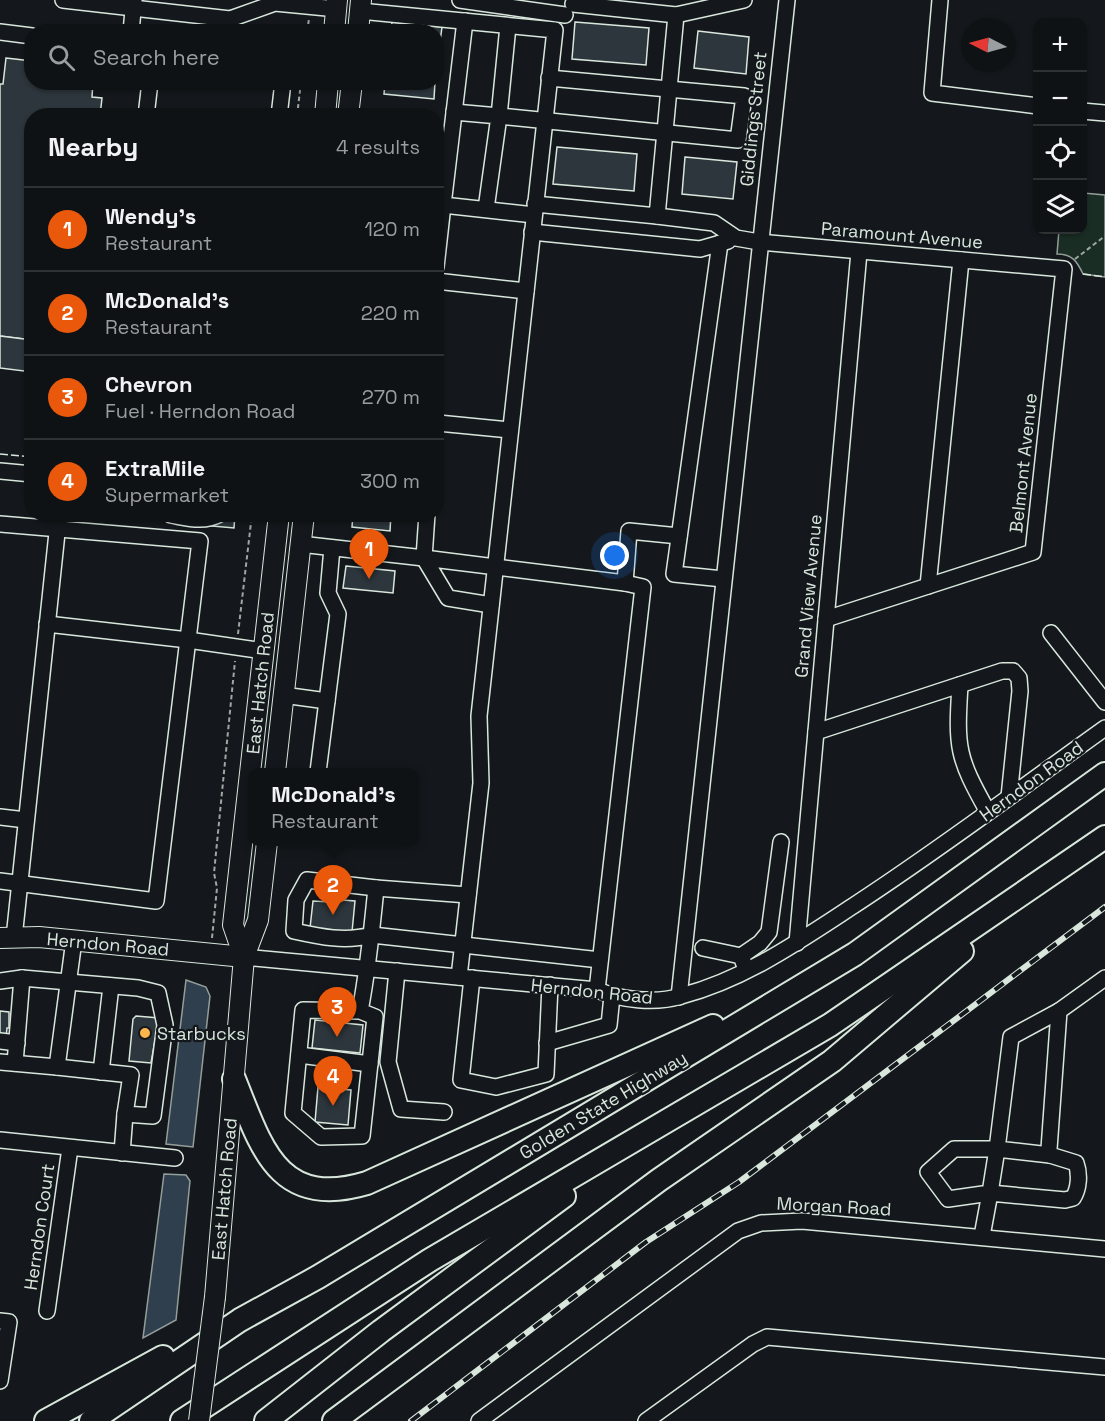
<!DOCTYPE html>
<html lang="en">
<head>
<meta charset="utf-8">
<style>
  :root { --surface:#0f1215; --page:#1d2022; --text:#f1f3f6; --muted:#9b9ea0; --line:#2f3234; --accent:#ea580c }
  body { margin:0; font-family:"Space Grotesk",sans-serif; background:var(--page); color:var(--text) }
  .controls { position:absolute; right:18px; top:18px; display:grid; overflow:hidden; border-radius:12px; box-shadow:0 2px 4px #0004 }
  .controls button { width:54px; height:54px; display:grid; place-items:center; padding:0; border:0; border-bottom:2px solid var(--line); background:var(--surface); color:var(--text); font:30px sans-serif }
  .compass { position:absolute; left:961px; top:18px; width:54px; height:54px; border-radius:50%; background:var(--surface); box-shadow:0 2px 4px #0004; rotate:276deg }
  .you { position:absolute; left:615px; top:556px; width:21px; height:21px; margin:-15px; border:4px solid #fff; border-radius:50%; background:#1a73e8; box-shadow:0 0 0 9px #1a73e833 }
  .badge { display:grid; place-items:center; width:39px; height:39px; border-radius:50%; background:var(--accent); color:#fff; font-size:20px; font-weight:700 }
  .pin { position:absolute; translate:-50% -50px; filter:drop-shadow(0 2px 3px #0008) }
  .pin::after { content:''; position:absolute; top:32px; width:21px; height:18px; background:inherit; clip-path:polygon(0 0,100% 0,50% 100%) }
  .popup { position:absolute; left:248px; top:768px; width:171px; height:78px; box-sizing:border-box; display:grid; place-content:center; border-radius:12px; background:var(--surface); filter:drop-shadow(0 2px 4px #0005); font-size:20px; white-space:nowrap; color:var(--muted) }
  .popup b { font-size:22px; color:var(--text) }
  .popup::after { content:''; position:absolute; left:50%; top:100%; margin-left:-12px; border:12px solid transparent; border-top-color:var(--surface) }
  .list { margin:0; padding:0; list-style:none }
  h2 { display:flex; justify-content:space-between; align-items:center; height:78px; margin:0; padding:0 24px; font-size:26px }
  h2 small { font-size:20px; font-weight:400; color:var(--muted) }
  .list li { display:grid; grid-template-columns:39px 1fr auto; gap:18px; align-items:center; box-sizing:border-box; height:84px; padding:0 24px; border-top:2px solid var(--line) }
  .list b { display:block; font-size:22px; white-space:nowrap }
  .list p { margin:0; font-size:20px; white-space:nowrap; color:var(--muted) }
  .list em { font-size:20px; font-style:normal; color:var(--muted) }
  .icon { flex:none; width:33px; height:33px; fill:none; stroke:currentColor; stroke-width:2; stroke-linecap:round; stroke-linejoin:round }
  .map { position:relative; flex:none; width:1105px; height:1421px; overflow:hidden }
  .search { position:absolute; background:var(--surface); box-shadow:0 2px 4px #0004; left:24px; top:24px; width:420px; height:66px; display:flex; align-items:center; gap:15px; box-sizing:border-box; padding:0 21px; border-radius:24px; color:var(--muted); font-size:22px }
  .panel { position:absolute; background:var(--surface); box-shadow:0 2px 4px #0004; left:24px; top:108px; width:420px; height:414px; border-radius:24px }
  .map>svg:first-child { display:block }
  .green { fill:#1a2d24; stroke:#939e99; stroke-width:1.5 }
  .water { fill:#2f3f4d; stroke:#939e99; stroke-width:1.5 }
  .building { fill:#2c363c; stroke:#d8e6dc; stroke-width:1.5 }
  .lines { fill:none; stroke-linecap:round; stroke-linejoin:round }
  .minor-casing { stroke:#d8e6dc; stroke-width:18 }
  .major-casing { stroke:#d8e6dc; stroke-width:22 }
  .highway-casing { stroke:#d8e6dc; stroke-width:26 }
  .path { stroke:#9da8a2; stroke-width:2; stroke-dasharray:4.5 3; stroke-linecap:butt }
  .minor { stroke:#14181c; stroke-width:15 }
  .major { stroke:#14181c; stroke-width:20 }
  .highway { stroke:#14181c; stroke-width:22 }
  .rail-casing { stroke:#d8e6dc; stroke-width:6 }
  .rail { stroke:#14181c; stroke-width:4; stroke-dasharray:11; stroke-linecap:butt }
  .major-bridge-casing { stroke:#d8e6dc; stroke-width:22; stroke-linecap:butt }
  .major-bridge { stroke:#14181c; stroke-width:20 }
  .fence { stroke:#d8e6dc; stroke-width:1.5; stroke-dasharray:8 3; stroke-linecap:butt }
  .poi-dot { fill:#ffb74d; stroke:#14181c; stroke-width:2 }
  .labels { text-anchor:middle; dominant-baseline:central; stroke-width:4.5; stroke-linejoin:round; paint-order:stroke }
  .street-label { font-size:18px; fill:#d8e6dc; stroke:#14181c }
  .poi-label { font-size:18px; fill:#d8e6dc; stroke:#14181c; text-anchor:start }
</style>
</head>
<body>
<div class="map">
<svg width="1105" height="1421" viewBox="0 0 1105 1421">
  <rect width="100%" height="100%" fill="#14181c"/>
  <path class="green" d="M 1083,193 L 1105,195 L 1105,277 L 1083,274 C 1077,261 1072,254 1057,254 L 1059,230 L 1082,230 Z"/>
  <g class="water">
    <polygon points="186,980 206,987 210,996 193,1147 166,1144"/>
    <polygon points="164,1174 186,1175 190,1181 176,1320 143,1338"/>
  </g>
  <g class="building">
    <polygon points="392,22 442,27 436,72 436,32 391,32"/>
    <polygon points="575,22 649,28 646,65 572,59"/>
    <polygon points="698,31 749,37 746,74 694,68"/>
    <polygon points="6,58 32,61 32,82 93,82 92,97 102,98 100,116 32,116 32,340 0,336 0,84 3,84"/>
    <polygon points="385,82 435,82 434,99 384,94"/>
    <polygon points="383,111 425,116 383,116"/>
    <polygon points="557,147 637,154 634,191 553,184"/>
    <polygon points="685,157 737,162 733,199 682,194"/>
    <polygon points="0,336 32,340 32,372 0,368"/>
    <polygon points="181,514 235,514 234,528 179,523"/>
    <polygon points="353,514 391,514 390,531 352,527"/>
    <polygon points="346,566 395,571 393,593 343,588"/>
    <polygon points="330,899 355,901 352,932 310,928 313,901 330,902"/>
    <polygon points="0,1011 9,1012 9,1028 7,1028 6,1038 0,1037"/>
    <polygon points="136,1016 159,1018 151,1063 129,1061 133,1019"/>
    <polygon points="315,1020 363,1025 360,1053 312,1048"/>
    <polygon points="318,1087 351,1090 348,1125 315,1122"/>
  </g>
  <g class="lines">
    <g class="minor-casing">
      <g id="minor">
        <polyline points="63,0 230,19 275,3 337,9"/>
        <polyline points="460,0 565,15"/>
        <polyline points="940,0 932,93 1038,106"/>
        <polyline points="573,4 676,15"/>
        <polyline points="360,11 555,30 479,716 481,783 459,977"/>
        <polyline points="465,21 443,205 534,215"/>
        <polyline points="508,26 499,116 738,140 744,96 549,78"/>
        <polyline points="0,32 32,36"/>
        <polyline points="131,32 134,0"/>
        <polyline points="1082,111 1105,113"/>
        <polyline points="454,112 499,116 486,209"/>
        <polyline points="146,116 150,82"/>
        <polyline points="279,116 283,82"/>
        <polyline points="436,204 443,205 436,267"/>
        <polyline points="535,204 657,216 676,15 744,0"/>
        <polyline points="657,216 714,223 736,238 759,242 1064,269 1033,552 826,619"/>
        <polyline points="532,232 700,249 728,241"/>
        <polyline points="720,243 674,574 723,579"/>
        <polyline points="436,281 526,291"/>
        <polyline points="438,423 510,430"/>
        <polyline points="0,471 32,474"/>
        <path d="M 171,515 C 188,518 204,523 220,514"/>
        <polyline points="0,524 200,541 156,901 0,881"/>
        <polyline points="300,544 424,558 427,514"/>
        <polyline points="928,586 961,260"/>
        <polyline points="491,605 448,598 424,558 625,583 629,531 679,536"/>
        <polyline points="47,624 188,640 264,651"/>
        <polyline points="1051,633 1105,702"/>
        <path d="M 960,685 C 956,748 957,757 988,812"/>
        <polyline points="283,695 327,701"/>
        <polyline points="816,732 1002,671 1013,671 1019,678 1020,691 1009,797"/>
        <polyline points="318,772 338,614 328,593 332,548"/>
        <polyline points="0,817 26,820"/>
        <polyline points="376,888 468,895"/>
        <polyline points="14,938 59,514"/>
        <polyline points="797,943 859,252"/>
        <polyline points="703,948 741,956 744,964"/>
        <polyline points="741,956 760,943 769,932 781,842"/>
        <path d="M 244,957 L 597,990 C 621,1000 655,1004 681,996 C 745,979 798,942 853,906 C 939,850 1021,788 1105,728"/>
        <polyline points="397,971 388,1062 401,1109 444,1112"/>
        <polyline points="472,978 461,1080 496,1087 546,1074 550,985"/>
        <polyline points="0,981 22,978 138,988 158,993 165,1025 153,1116 125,1114 131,1075 57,1067"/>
        <polyline points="597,990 643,587 625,583"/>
        <polyline points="679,997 787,0"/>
        <path d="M 360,1011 L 375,1017 L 362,1136 L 321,1137 L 293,1113 L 303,1010 L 360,1011 C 368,970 372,929 376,888 L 307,880 L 296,900 L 294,931 C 321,937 345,942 372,935 L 600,960"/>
        <polyline points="0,1041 17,1043"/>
        <polyline points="547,1043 609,1025 612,996"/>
        <polyline points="299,1055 370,1064"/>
        <polyline points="0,1062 57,1067 74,940"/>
        <polyline points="15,1063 22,978"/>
        <polyline points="101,1072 111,986"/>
        <polyline points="0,1140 175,1158"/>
        <polyline points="122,1153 125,1114"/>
        <polyline points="1050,1155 997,1149 990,1193 948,1199 928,1172 954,1149 997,1149 1011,1037 1059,1011"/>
        <path d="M 982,1236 L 990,1193 L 1065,1200 L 1073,1198 C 1079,1189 1080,1174 1076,1163 L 1050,1155 L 1049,1149 L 1059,1011 L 1105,978"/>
        <polyline points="47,1311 70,1148"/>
        <polyline points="0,1321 9,1322 0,1381"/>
        <polyline points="479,1421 738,1231 761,1223 802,1221 1105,1249"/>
        <polyline points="646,1421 753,1344 767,1337 1105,1367"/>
      </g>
    </g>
    <g class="major-casing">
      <g id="major">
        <polyline points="334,32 337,0"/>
        <polyline points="358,32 361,0"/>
        <polyline points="325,116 328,82"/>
        <polyline points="348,116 352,82"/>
        <polyline points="275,772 304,514"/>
        <polyline points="0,938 39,937 244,957"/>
        <polyline points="244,957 233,925 279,514"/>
        <polyline points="215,1297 244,957 258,920 267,842"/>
      </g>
    </g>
    <g class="highway-casing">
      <g id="highway">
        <path d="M 234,1079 C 261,1146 277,1210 367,1183 L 713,1026"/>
        <polyline points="46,1421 163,1357"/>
        <polyline points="91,1421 240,1320 318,1277 855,954 1105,774"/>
        <polyline points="182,1421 430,1260 830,1025 1105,837"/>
        <polyline points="266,1421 381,1331 564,1196"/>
        <polyline points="334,1421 659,1180 832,1061 962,951"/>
      </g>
    </g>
    <g class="path">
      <polyline points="307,32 309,19"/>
      <polyline points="297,116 301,82"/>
      <polyline points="1075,259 1105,236"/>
      <polyline points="238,634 252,514"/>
      <polyline points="212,938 217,888 214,873 235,661"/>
    </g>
    <use href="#minor" class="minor"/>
    <use href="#major" class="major"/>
    <use href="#highway" class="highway"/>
    <g class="rail-casing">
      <polyline id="rail" points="411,1421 646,1242 739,1182 1105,907"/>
    </g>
    <use href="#rail" class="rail"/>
    <g class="major-bridge-casing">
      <polyline id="major-bridge" points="199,1421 215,1297"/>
    </g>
    <use href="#major-bridge" class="major-bridge"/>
    <g class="fence">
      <polyline points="1083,274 1105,277"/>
      <polyline points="0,454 32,457"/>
    </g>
  </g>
  <circle class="poi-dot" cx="145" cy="1033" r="6"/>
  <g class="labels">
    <g class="street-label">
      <text transform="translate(753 119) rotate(-84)">Giddings Street</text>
      <text transform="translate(902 235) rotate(5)">Paramount Avenue</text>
      <text transform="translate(1023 463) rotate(-84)">Belmont Avenue</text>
      <text transform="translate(808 596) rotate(-85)">Grand View Avenue</text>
      <text transform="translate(260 683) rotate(-84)">East Hatch Road</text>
      <text transform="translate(1031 781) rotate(-36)">Herndon Road</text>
      <text transform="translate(108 944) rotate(5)">Herndon Road</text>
      <text transform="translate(592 991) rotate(6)">Herndon Road</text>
      <text transform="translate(603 1105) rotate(-31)">Golden State Highway</text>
      <text transform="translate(224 1189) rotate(-85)">East Hatch Road</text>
      <text transform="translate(834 1206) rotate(3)">Morgan Road</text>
      <text transform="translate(39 1227) rotate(-82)">Herndon Court</text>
    </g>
    <g class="poi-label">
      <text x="157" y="1033">Starbucks</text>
    </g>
  </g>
</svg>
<div class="controls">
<button>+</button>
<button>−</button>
<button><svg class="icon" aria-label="locate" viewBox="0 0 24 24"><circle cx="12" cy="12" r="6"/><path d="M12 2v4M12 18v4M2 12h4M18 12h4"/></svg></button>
<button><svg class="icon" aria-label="layers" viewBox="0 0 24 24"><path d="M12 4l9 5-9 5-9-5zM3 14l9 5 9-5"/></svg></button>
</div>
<svg class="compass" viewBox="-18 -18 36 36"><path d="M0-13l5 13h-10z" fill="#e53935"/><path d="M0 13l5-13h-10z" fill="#9b9ea0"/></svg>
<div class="you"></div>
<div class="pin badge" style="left:369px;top:579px">1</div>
<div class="pin badge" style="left:333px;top:915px">2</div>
<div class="popup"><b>McDonald's</b>Restaurant</div>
<div class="pin badge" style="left:337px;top:1037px">3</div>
<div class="pin badge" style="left:333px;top:1106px">4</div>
<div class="search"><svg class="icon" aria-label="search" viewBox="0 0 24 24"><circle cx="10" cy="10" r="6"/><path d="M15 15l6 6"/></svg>Search here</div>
<section class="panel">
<h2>Nearby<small>4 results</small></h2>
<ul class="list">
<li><span class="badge">1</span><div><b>Wendy's</b><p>Restaurant</p></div><em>120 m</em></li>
<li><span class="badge">2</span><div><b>McDonald's</b><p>Restaurant</p></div><em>220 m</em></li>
<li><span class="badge">3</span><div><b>Chevron</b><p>Fuel · Herndon Road</p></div><em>270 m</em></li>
<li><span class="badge">4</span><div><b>ExtraMile</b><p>Supermarket</p></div><em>300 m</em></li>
</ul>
</section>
</div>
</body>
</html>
